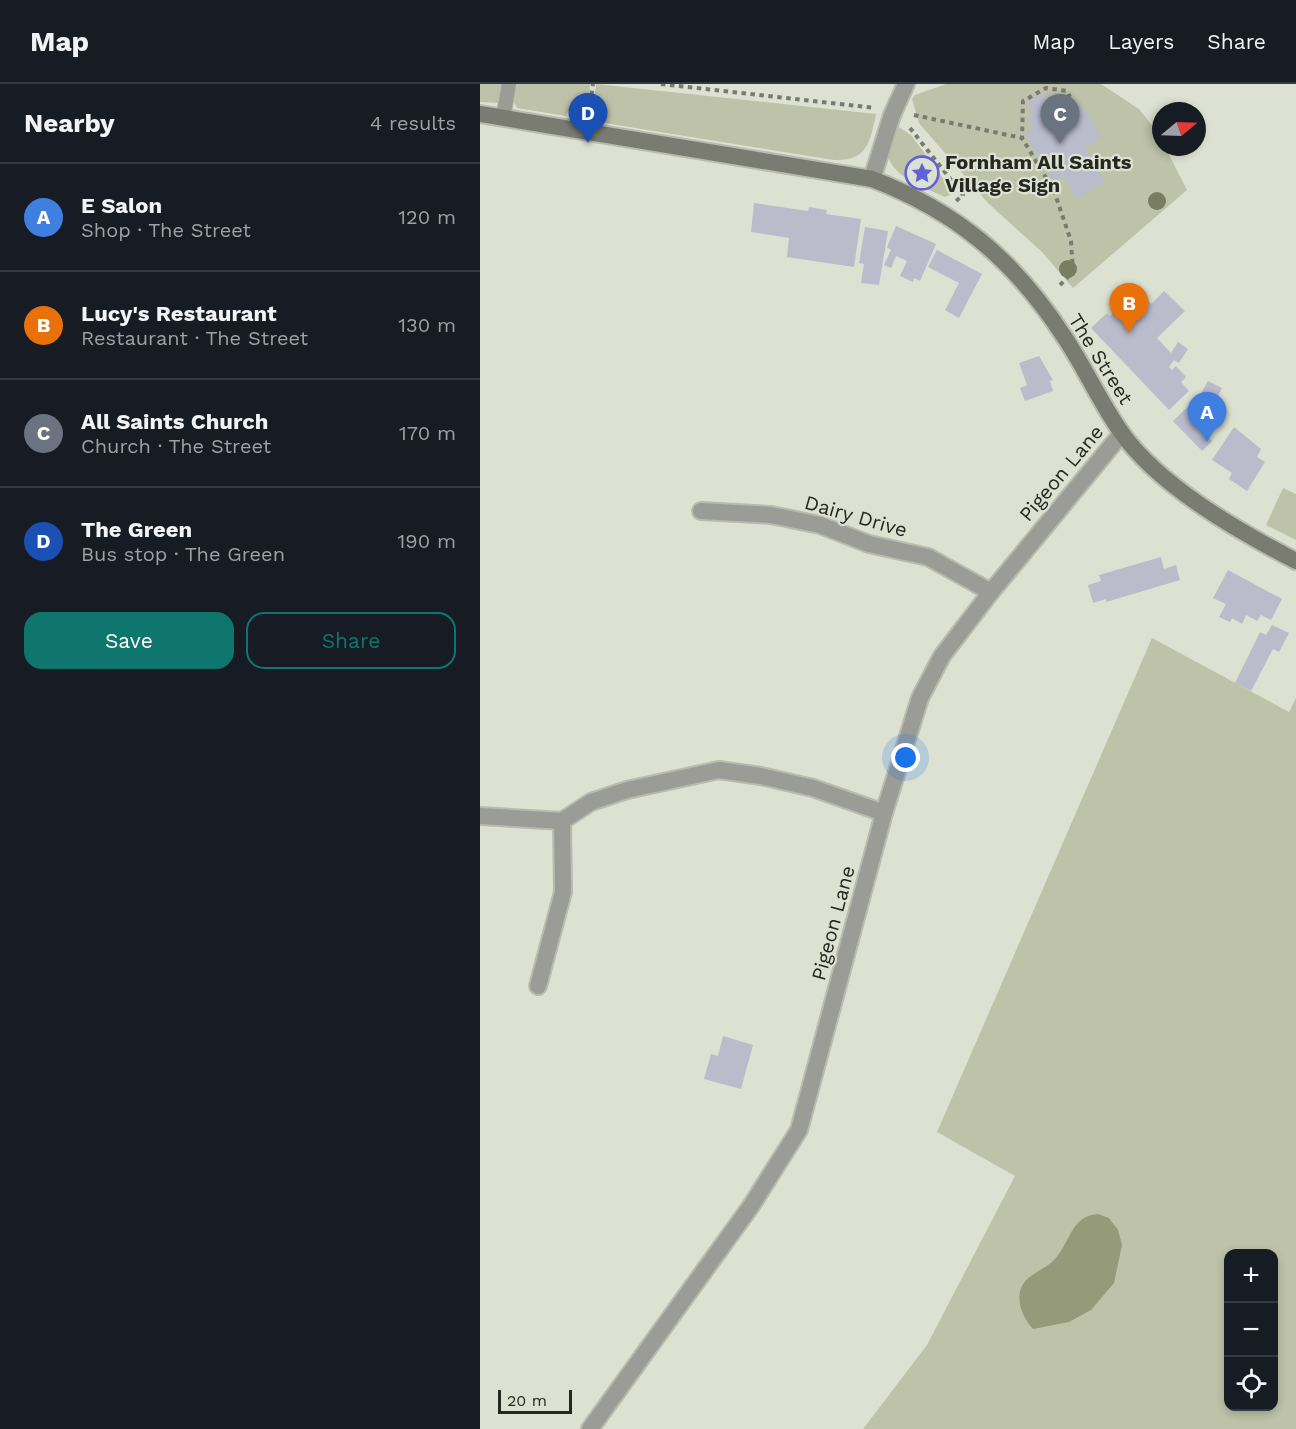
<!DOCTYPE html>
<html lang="en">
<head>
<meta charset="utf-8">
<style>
  :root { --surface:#171b24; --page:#242831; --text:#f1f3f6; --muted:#9ea1a6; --line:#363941; --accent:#0f766e }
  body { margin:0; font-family:"Work Sans",sans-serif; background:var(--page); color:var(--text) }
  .controls { position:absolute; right:18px; bottom:18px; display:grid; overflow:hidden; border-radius:12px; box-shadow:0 3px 9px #0003 }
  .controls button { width:54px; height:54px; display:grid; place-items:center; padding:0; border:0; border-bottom:2px solid var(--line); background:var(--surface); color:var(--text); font:30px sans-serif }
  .compass { position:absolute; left:672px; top:18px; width:54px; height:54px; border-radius:50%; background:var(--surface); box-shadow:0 3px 9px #0003; rotate:71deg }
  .scale { position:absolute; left:18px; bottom:15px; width:74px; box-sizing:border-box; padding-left:6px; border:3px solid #262721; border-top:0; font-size:16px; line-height:21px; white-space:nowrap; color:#262721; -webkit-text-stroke:4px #dde1d1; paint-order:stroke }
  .you { position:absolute; left:426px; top:674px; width:21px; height:21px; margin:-15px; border:4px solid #fff; border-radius:50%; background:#1a73e8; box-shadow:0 0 0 9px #1a73e833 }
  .badge { display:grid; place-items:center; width:39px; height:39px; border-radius:50%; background:var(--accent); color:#fff; font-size:20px; font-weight:700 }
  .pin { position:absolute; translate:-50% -50px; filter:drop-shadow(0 2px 3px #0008) }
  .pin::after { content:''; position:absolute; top:32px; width:21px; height:18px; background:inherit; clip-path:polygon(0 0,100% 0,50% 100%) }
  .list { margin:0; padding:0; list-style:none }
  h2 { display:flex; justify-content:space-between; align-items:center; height:78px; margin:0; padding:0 24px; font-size:26px }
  h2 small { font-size:20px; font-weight:400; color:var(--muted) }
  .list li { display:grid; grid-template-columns:39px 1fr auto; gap:18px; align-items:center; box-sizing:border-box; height:108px; padding:0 24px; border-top:2px solid var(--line) }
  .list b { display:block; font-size:22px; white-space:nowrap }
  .list p { margin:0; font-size:20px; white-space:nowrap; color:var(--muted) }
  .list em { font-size:20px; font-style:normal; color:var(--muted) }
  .actions { display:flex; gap:12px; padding:18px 24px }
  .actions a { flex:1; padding:14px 0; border:2px solid var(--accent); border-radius:18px; text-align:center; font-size:21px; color:var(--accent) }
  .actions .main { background:var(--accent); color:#fff }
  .icon { flex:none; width:33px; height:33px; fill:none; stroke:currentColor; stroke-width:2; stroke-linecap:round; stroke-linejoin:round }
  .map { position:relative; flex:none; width:816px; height:1345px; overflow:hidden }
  header { display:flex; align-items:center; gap:36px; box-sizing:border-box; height:84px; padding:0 30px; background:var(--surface); border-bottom:2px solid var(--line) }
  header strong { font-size:28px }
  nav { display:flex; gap:33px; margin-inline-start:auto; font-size:21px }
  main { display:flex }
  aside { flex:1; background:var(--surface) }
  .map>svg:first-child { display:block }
  .green { fill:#bdc2a8; fill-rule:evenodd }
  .water { fill:#949a7a }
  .building { fill:#babccc }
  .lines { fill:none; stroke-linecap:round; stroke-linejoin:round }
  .service-casing { stroke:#b8bcae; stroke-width:16 }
  .minor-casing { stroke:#b8bcae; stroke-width:20 }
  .secondary-casing { stroke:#b8bcae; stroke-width:20 }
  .path { stroke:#797b71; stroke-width:4; stroke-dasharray:4.5 4.5; stroke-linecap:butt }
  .service { stroke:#9b9c95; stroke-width:14 }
  .minor { stroke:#9b9c95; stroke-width:16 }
  .secondary { stroke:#7a7c72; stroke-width:16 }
  .tree { fill:#797e60 }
  .labels { text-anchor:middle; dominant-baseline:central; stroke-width:4.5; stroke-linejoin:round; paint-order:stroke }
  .poi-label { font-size:20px; font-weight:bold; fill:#262721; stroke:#dde1d1; text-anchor:start }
  .street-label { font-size:20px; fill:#262721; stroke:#dde1d1 }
</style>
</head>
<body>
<header>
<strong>Map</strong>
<nav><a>Map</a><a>Layers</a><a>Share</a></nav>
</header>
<main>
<aside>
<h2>Nearby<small>4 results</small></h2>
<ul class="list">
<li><span class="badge" style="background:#3f7fe0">A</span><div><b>E Salon</b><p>Shop · The Street</p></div><em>120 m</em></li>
<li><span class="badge" style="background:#e8710a">B</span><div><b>Lucy's Restaurant</b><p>Restaurant · The Street</p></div><em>130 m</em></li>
<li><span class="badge" style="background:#6b7280">C</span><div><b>All Saints Church</b><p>Church · The Street</p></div><em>170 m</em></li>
<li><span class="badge" style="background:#1a4fb4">D</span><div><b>The Green</b><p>Bus stop · The Green</p></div><em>190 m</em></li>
</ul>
<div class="actions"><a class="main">Save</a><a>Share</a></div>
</aside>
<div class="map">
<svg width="816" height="1345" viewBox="0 0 816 1345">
  <rect width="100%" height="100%" fill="#dde1d1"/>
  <g class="green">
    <polygon points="0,0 22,0 20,19 0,18"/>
    <polygon points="37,0 110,0 109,15 95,13 94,28 88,27 86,32 37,24 34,18"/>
    <path d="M 116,0 L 396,30 C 390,59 387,77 354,76 L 112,37 Z"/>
    <polygon points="466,0 621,0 659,25 678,49 681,63 685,63 707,106 593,204 562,168 508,119 439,39 432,15 435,11"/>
    <path d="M 417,42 L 431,51 L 474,109 L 465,113 C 447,104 404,91 408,64 C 410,57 414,49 417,42 Z"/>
    <polygon points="803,404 816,410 816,456 786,441"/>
    <path d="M 672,554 L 809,628 L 816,614 L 816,1345 L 383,1345 L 447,1261 L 535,1092 L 457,1048 ZM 748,1170 L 794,1170 L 794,1322 L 748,1322 Z"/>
  </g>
  <path class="water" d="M 618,1130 L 629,1134 L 638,1146 L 642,1161 L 634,1199 L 611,1226 L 589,1238 L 553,1245 C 543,1234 535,1217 542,1202 C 548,1190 566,1185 575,1175 C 591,1157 591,1132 618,1130 Z"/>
  <g class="building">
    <polygon points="563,8 570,19 583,11 592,25 601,19 622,53 604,64 625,98 597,115 584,93 574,99 544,49 553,44 547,33 553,29 547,18"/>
    <polygon points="95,13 106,14 105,22 94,20"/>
    <polygon points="274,119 328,127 329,123 347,126 346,130 381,135 374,183 307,173 309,154 271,148"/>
    <polygon points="416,142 456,160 440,197 434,194 433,198 420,192 427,177 416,172 411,184 404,181 411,166 407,163"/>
    <polygon points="385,143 408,147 399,201 381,199 384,180 379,179"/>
    <polygon points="457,166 502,190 479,234 465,226 479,199 448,183"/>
    <polygon points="657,205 671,220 684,207 705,227 677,254 691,269 698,258 708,265 699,279 694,276 689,283 692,286 696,282 706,293 701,298 709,307 689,326 611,244 627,229 630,232"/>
    <polygon points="559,272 573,296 570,297 573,307 545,317 540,304 547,301 539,279"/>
    <polygon points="728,297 742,304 732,323 739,331 722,347 732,357 722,367 693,337 720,311"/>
    <polygon points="754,343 781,365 777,373 785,378 767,407 749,395 752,389 732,376"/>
    <polygon points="681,473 684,485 696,481 700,496 626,518 626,515 613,519 608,501 621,497 619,491"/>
    <polygon points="748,486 802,515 791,536 781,531 777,537 766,531 762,540 752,534 750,538 739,533 746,520 733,514"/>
    <polygon points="792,541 809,549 799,568 793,565 771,607 755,599 780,548 786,551"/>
    <polygon points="243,952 273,961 261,1005 224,995 231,970 238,972"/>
  </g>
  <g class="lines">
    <g class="service-casing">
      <polyline id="service" points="23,34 29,0"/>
    </g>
    <g class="minor-casing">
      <g id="minor">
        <polyline points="392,95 412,31 426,0"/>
        <polyline points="221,427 291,431 340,441 389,460 448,473 511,508"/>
        <polyline points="0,732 82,737 111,718 147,706 239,686 281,692 333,704 404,729"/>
        <polyline points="58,902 83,808 82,737"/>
        <polyline points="110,1345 271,1122 319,1046 404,729 440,614 462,572 511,508 642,349"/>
      </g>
    </g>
    <g class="secondary-casing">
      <path id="secondary" d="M 0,30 L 392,95 C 478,128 535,177 585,254 C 605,284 620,318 641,348 C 679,402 758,447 816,477"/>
    </g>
    <g class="path">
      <polyline points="181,0 395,24"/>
      <polyline points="109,29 113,0"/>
      <polyline points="434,31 542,54"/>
      <polyline points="430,44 483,111 476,117"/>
      <polyline points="580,201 593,188 591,157 574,107 542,54 543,17 566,4 587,7 590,13"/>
    </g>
    <use href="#service" class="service"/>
    <use href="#minor" class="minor"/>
    <use href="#secondary" class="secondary"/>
  </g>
  <g class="tree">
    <circle cx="677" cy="117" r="9"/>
    <circle cx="588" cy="185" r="9"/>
  </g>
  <defs>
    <g id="sight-ring" transform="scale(1.725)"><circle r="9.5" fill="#dde1d1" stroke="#6161d9" stroke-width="1.5"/><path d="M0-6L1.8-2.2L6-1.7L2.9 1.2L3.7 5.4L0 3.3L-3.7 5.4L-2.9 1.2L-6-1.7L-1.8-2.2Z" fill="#6161d9"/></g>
  </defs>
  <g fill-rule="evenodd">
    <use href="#sight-ring" x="442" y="89"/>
  </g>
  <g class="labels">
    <g class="poi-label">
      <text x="465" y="78">Fornham All Saints<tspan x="465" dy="23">Village Sign</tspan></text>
    </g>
    <g class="street-label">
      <text transform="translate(621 275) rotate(58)">The Street</text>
      <text transform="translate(581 389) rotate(-50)">Pigeon Lane</text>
      <text transform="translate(376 432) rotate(16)">Dairy Drive</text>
      <text transform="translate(353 839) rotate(-75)">Pigeon Lane</text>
    </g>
  </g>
</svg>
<div class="controls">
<button>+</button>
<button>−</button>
<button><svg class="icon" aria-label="locate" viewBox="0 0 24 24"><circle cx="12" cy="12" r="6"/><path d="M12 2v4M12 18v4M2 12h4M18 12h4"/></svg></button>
</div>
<svg class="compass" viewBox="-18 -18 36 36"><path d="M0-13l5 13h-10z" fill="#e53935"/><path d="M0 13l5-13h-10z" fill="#9ea1a6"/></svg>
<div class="scale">20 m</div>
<div class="you"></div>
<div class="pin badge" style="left:727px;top:358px;background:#3f7fe0">A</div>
<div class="pin badge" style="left:649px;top:249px;background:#e8710a">B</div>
<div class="pin badge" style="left:580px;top:60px;background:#6b7280">C</div>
<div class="pin badge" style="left:108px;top:59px;background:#1a4fb4">D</div>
</div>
</main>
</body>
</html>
